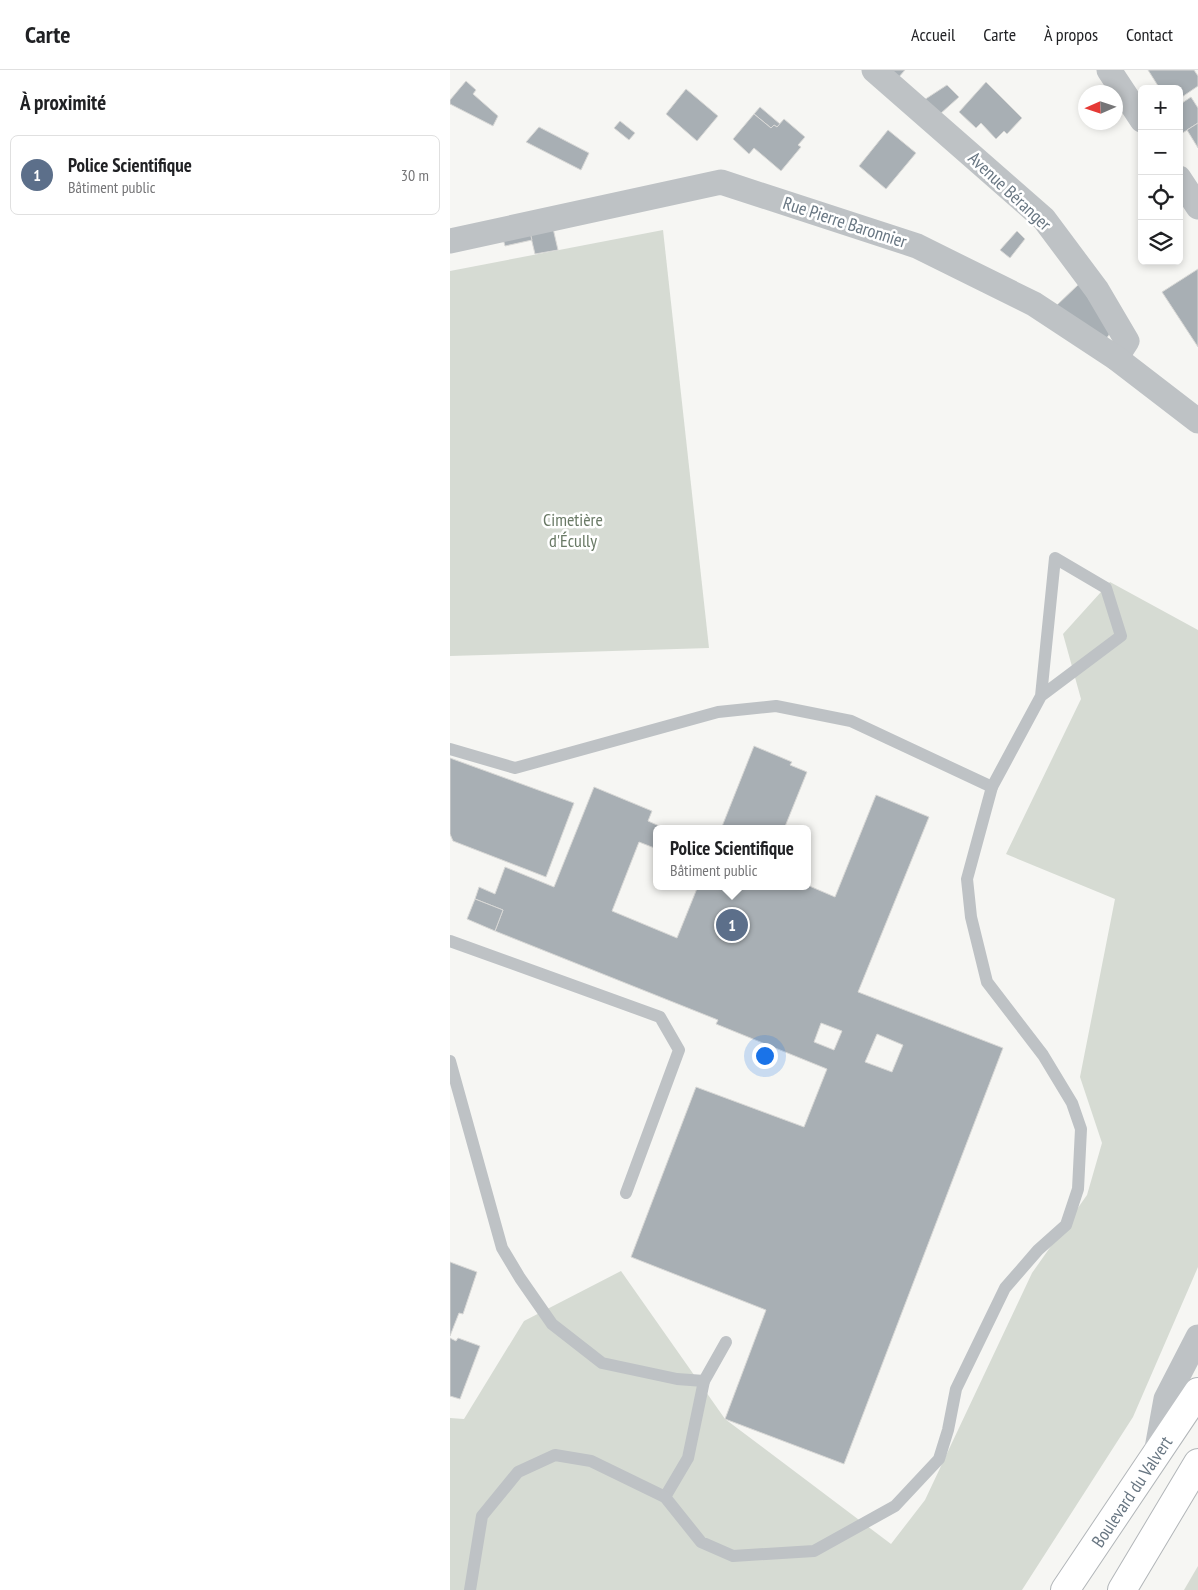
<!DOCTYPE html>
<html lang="fr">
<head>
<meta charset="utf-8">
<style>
  :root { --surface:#fff; --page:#f6f6f6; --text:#202124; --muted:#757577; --line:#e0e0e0; --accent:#d55d35 }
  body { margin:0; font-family:"PT Sans Narrow",sans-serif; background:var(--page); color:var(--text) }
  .controls { position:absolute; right:15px; top:15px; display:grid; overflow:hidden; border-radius:8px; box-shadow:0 2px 8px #0003 }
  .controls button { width:45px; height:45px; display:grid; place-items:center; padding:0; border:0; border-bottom:1px solid var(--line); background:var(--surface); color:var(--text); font:25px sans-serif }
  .compass { position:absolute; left:628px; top:15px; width:45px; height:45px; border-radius:50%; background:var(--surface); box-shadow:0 2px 8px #0003; rotate:267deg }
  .you { position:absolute; left:314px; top:985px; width:18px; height:18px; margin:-12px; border:4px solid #fff; border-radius:50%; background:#1a73e8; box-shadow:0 0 0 8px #1a73e833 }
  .badge { display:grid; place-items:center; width:32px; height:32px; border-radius:50%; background:var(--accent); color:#fff; font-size:16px; font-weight:700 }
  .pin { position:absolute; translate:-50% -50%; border:2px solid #fff; box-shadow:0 1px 5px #0006 }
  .popup { position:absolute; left:203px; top:755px; width:158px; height:65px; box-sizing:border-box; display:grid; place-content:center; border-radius:8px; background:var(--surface); filter:drop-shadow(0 1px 4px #0005); font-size:16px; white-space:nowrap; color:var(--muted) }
  .popup b { font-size:19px; color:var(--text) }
  .popup::after { content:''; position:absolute; left:50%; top:100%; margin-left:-10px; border:10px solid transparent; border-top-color:var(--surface) }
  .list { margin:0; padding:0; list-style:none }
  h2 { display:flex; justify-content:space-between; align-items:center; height:65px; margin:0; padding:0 20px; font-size:21px }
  h2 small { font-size:16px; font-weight:400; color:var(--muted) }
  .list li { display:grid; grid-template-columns:32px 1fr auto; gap:15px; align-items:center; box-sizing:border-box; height:80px; margin:0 10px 10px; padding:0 10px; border:1px solid var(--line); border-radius:8px }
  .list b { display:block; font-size:19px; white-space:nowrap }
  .list p { margin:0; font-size:16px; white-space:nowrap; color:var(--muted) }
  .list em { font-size:16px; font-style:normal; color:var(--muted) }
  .icon { flex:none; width:28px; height:28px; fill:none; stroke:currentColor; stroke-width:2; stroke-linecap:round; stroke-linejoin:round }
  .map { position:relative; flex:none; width:748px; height:1520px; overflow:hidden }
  header { display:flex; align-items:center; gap:30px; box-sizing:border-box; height:70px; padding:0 25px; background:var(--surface); border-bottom:1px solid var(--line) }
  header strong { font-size:24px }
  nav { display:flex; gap:28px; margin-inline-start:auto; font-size:18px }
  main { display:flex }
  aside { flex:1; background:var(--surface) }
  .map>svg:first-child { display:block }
  .green { fill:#d6dbd3 }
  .building { fill:#a8afb4; stroke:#d8d8d6; fill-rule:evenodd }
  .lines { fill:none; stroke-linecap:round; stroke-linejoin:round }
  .primary-casing { stroke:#b2b6b9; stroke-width:30 }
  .lane { stroke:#bec2c5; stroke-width:12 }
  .street { stroke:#bec2c5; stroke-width:25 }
  .primary { stroke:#fff; stroke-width:28 }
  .labels { text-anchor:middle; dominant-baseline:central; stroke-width:5; stroke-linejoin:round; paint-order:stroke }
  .street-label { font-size:18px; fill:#687682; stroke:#fff }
  .park-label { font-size:18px; fill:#6a7a66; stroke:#fff }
</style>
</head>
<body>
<header>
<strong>Carte</strong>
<nav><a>Accueil</a><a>Carte</a><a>À propos</a><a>Contact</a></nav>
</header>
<main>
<aside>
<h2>À proximité<small></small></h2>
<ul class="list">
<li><span class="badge" style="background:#5c6f8a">1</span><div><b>Police Scientifique</b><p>Bâtiment public</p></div><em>30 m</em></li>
</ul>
</aside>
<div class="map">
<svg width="748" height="1520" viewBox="0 0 748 1520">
  <rect width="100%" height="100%" fill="#f6f6f3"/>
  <g class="green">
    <polygon points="213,160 259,578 0,586 0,201"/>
    <polygon points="660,512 748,560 748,1197 683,1347 572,1520 0,1520 0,1348 14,1349 74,1251 171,1201 275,1349 441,1474 475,1430 582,1203 637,1125 652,1073 630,1007 665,829 556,784 631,629 613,564"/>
    <polygon points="748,1496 748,1520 734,1520"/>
  </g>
  <g class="building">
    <polygon points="438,0 455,0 448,8"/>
    <polygon points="698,0 744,0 748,6 748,16 729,29 729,19 710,19"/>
    <polygon points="16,11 26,20 23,24 48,46 43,56 0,34 0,30"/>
    <polygon points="536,12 572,48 557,64 554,61 546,69 531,53 526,58 509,42"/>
    <polygon points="497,15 509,27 490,44 474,30"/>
    <polygon points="236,19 268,46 247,71 216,44"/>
    <polygon points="741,27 748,38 748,53 731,64 729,35"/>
    <polygon points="310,37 330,54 327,57 324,55 321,58 304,44"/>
    <polygon points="304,44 321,58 324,55 327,57 334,49 355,67 348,75 351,77 331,101 304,78 299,84 283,69"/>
    <polygon points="170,51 185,63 179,70 164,58"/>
    <polygon points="748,53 748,78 737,60"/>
    <polygon points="89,57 139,83 131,100 76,72"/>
    <polygon points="438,60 466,83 436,119 409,96"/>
    <polygon points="102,154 108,180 85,184 79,159"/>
    <polygon points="79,159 82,170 55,176 52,165"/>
    <polygon points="567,161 575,169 560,188 550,180"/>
    <polygon points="748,199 748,277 712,222"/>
    <polygon points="629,214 661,262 656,269 606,236"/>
    <polygon points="304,676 342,692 340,695 357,702 334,759 271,759"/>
    <polygon points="0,688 124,733 96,807 3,771 0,764"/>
    <path d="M 144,717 L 202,741 L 198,751 L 216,759 L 207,759 L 207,779 L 189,772 L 162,841 L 227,868 L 248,816 L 357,815 L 385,827 L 426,725 L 479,747 L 408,922 L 553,978 L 394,1394 L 275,1349 L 316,1240 L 181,1187 L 246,1017 L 354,1057 L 377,999 L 266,954 L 268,950 L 45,861 L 53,840 L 25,829 L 29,817 L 45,824 L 55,797 L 104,817 ZM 371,953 L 392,961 L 384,980 L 364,972 ZM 427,964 L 453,975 L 442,1002 L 415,992 Z"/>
    <polygon points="25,829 53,840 45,861 17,849"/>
    <polygon points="0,1192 27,1202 13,1244 9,1243 0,1266"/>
    <polygon points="0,1268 6,1271 8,1268 30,1276 10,1329 0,1326"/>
  </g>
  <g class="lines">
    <g class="primary-casing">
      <g id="primary">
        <path id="s1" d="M 615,1520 L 748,1322"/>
        <polyline points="672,1520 748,1393"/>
      </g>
    </g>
    <g class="lane">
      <polyline points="0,679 65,698 268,642 326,636 401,651 542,717"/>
      <polyline points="0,871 210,947 229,980 176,1123"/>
      <polyline points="0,991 52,1178 70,1208 102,1254 152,1293 227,1309 254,1311"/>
      <polyline points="215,1427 238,1388 254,1311 276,1272"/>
      <polyline points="20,1520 32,1446 68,1402 105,1385 141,1391 215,1427 251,1472 283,1486 364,1481 445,1436 489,1389 498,1360 506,1319 555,1218 588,1180 616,1155 628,1119 631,1059 622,1033 593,985 537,912 521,847 517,809 542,717 591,626 671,566 656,518 605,488 591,626"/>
    </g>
    <g class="street">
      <polyline points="424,0 594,149 647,220 677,271 666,288"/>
      <polyline points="659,0 692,50"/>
      <polyline points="729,108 748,137"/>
      <polyline points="0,171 271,112 467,176 584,234 666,288 748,351"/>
      <polyline points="706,1384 716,1329 748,1267"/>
    </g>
    <use href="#primary" class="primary"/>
  </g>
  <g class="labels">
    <g class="street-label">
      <text transform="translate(560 121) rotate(43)">Avenue Béranger</text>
      <text transform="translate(395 152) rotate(18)">Rue Pierre Baronnier</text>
      <text stroke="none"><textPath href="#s1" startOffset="119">Boulevard du Valvert</textPath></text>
    </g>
    <g class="park-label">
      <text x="123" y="449">Cimetière<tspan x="123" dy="21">d'Écully</tspan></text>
    </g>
  </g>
</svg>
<div class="controls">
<button>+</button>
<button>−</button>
<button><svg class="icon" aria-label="locate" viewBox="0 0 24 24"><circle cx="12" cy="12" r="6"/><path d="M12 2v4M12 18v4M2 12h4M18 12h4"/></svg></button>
<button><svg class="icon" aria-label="layers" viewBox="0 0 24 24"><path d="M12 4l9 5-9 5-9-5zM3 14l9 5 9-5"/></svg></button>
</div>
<svg class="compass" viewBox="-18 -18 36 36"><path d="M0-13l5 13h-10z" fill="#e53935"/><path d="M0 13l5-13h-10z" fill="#757577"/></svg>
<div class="you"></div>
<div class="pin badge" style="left:282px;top:855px;background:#5c6f8a">1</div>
<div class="popup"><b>Police Scientifique</b>Bâtiment public</div>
</div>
</main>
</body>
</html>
